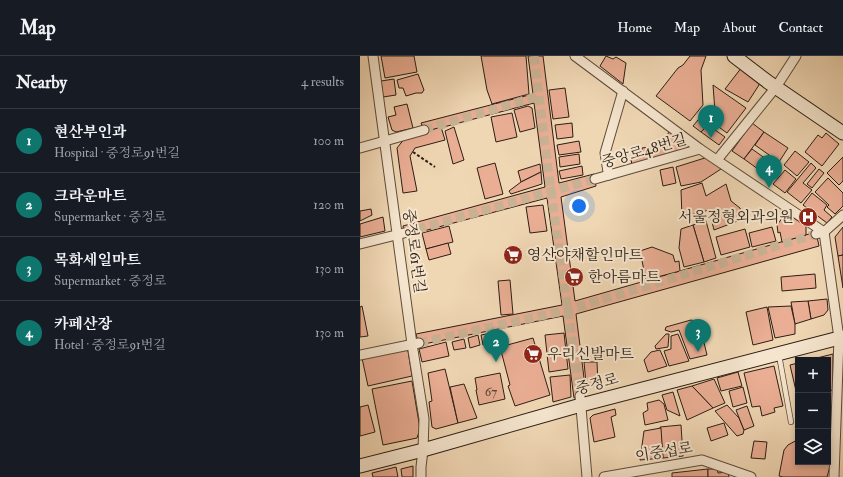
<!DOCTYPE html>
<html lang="en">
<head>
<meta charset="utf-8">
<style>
  :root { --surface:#171b24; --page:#20242c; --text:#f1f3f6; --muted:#9ea1a6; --line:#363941; --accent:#0f766e }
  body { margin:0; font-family:"IM FELL Double Pica","Noto Serif KR",serif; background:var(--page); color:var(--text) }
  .controls { position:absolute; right:12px; bottom:12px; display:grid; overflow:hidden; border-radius:0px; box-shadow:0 2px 6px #0003 }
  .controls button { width:36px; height:36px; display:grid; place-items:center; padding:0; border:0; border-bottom:1px solid var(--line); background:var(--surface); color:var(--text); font:20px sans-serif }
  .you { position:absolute; left:219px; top:150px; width:14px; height:14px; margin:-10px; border:3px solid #fff; border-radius:50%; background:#1a73e8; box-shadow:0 0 0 6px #1a73e833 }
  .badge { display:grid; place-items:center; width:26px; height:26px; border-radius:50%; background:var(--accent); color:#fff; font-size:13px; font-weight:700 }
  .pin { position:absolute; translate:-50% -33px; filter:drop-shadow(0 1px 2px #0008) }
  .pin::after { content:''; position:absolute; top:21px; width:14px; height:12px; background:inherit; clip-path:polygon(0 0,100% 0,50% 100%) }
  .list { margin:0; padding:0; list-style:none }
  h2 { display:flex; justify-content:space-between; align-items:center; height:52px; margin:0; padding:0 16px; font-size:17px }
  h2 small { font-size:13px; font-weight:400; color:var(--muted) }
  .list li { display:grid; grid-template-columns:26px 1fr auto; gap:12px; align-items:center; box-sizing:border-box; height:64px; padding:0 16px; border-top:1px solid var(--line) }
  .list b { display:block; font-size:15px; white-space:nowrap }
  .list p { margin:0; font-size:13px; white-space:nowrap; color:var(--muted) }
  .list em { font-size:13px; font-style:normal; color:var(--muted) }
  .icon { flex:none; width:22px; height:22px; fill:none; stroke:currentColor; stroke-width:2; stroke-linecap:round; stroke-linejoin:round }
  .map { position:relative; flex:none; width:483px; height:421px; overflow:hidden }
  header { display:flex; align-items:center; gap:24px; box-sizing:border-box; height:56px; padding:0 20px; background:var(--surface); border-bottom:1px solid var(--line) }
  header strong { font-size:19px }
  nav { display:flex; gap:22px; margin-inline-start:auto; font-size:14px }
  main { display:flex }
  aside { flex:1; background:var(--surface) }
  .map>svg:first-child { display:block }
  .building { fill:#eaae94; stroke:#2c1e13 }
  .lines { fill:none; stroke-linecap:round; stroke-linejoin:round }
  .street-tunnel { stroke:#c9b294; stroke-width:9; stroke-dasharray:9 4.5; stroke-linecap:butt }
  .lane-casing { stroke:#5d4c3b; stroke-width:6 }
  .street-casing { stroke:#5d4c3b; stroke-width:11 }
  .secondary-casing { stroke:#2c1e13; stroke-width:15 }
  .path { stroke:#2c1e13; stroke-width:2; stroke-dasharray:3 2; stroke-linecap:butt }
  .lane { stroke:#f5e5ce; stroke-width:4.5 }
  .street { stroke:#f5e5ce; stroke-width:9 }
  .secondary { stroke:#f5e5ce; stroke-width:13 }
  .labels { text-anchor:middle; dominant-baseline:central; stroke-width:4; stroke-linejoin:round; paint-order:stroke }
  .number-label { font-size:13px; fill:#5c4233 }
  .street-label { font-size:15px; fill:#2c1e13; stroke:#f5e5ce }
  .poi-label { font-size:15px; fill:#2c1e13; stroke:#f5e5ce; text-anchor:start }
</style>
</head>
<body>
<header>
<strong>Map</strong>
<nav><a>Home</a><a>Map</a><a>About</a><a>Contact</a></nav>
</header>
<main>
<aside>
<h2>Nearby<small>4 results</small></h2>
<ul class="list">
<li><span class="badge">1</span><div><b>현산부인과</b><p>Hospital · 중정로91번길</p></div><em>100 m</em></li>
<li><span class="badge">2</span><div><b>크라운마트</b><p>Supermarket · 중정로</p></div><em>120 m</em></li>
<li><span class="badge">3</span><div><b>목화세일마트</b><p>Supermarket · 중정로</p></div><em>130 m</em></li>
<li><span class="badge">4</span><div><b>카페산장</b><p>Hotel · 중정로91번길</p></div><em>130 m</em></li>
</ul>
</aside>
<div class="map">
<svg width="483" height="421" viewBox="0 0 483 421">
  <rect width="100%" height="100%" fill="#f0d7b4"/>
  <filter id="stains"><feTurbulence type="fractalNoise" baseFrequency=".005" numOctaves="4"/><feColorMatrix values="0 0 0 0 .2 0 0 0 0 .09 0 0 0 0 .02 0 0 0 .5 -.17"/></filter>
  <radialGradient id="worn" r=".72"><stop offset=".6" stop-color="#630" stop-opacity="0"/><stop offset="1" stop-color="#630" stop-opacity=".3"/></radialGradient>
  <g class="building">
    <polygon points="21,0 54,0 57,16 25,22"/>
    <polygon points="121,0 166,0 169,38 132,48 127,34"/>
    <polygon points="168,0 183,0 199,127 234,118 236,130 201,141 215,245 456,176 459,190 216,258 226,338 214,342 203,260 59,289 56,278 202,249 187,142 45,180 43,170 185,131 174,47 65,76 61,67 173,38"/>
    <polygon points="246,0 253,3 256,1 266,7 263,28 240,10"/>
    <polygon points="330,0 346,0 341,14 343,49 330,65 296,40 318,12 323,9"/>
    <polygon points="382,11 398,22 399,29 388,46 365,33"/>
    <polygon points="58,18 64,34 62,37 56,37 46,40 43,32 39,32 37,24"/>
    <polygon points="34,23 36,39 23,41 21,25"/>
    <polygon points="353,29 386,52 367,77 356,69"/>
    <polygon points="205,32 209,61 193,63 189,34"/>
    <polygon points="47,48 53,72 36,76 32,74 28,61 36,59 34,51"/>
    <polygon points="168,50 172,52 175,72 160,76 154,54"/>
    <polygon points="348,52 353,63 341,76 333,70"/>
    <polygon points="152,57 157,81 136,86 131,61"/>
    <polygon points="212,67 213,81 197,83 195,69"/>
    <polygon points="392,67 404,76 384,103 372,95"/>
    <polygon points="348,69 365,81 359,89 341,76"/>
    <polygon points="81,71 85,84 55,92 50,100 57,135 43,137 37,92 45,82"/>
    <polygon points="94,71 104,104 93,108 85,75"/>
    <polygon points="309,76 331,90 330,93 272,110 271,103 274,97 282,96 282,92 301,89"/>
    <polygon points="404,76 428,92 419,106 395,89"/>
    <polygon points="466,77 479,88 462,110 445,96 458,79 462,82"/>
    <polygon points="219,85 221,96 199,99 197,89"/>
    <polygon points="392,93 420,113 412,123 384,103"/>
    <polygon points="435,95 449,106 437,120 424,109"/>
    <polygon points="219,98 220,108 200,111 199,101"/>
    <polygon points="348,101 361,113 341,126 321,130 316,111"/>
    <polygon points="483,101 483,125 479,129 467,117"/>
    <polygon points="135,107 143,138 125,143 117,112"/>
    <polygon points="451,107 456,112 443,127 452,134 441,147 427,136"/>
    <polygon points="180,108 181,116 161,126 158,115"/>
    <polygon points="222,110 223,119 201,123 199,115"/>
    <polygon points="313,111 316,127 303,130 300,114"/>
    <polygon points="459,113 464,117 452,132 447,128"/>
    <polygon points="425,114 436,123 425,137 413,128"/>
    <polygon points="181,116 182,128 151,138 149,135 161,126"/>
    <polygon points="468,122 483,137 483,150 475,158 467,151 469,149 455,136"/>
    <polygon points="342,127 346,140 366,128 371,145 380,152 383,163 354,174 349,154 322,161 321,134"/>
    <polygon points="452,137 467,149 464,154 472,161 467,167 443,149"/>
    <polygon points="183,149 187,175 170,177 166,151"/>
    <polygon points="11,153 12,159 0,165 0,155"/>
    <polygon points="426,157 446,170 446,179 422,186 420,176 418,177 417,169"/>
    <polygon points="23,161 25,175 0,181 0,168"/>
    <polygon points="346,165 356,202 344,206 333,169"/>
    <polygon points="333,169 344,206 324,211 319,192 321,173"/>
    <polygon points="89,170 93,186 66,193 62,177"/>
    <polygon points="412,171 416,185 392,191 389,177"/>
    <polygon points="483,171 483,199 478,200 475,181"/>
    <polygon points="385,173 390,191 361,199 356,181"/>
    <polygon points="88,187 91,198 69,204 66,193"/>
    <polygon points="292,191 313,199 315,206 319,205 320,215 286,224 280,195"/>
    <polygon points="483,199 483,232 478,200"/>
    <polygon points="455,218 456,232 422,235 421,221"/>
    <polygon points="150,224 153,258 141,259 138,225"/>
    <polygon points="467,243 468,254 464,259 451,263 448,245"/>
    <polygon points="448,245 451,263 435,268 431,246"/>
    <polygon points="2,250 8,280 0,281 0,251"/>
    <polygon points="431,250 435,268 435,278 415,282 408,251"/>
    <polygon points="407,251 413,284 393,289 386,256"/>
    <polygon points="331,264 339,266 347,299 330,303 319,274 311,276 305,274 306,271"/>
    <polygon points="142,275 145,285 123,289 121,279"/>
    <polygon points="204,277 208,313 189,316 185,279"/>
    <polygon points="306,278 309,278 308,291 296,293 295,290"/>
    <polygon points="318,278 329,305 309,310 304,295 311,293 311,280"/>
    <polygon points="118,279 120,289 110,292 108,282"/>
    <polygon points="173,282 190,339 155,350 148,330 150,329 140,291"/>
    <polygon points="104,283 106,292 94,294 92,286"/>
    <polygon points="86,286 89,300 62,306 59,293"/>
    <polygon points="43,293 48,295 52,320 8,330 2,302"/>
    <polygon points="300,294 307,310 288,316 284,304 291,296"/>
    <polygon points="473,298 473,334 468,335 468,304 449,304"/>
    <polygon points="224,306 237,306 238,328 232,331 226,327"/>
    <polygon points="438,307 438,339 437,339 430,309"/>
    <polygon points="414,310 423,350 414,352 415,356 402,360 400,350 392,351 384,317"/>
    <polygon points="85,313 98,367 76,373 72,371 69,346 72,345 68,317"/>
    <polygon points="378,316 382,330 361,335 357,322"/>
    <polygon points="140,317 145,343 119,349 116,334 117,334 115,322"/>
    <polygon points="210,319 211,341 193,346 190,321"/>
    <polygon points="354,323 365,347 353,352 332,330"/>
    <polygon points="52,325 60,373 57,382 23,389 12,333"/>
    <polygon points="104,328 117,362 98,367 90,331"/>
    <polygon points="332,330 353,352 327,364 317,334"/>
    <polygon points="383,331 387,347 373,351 369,335"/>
    <polygon points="313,336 320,360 307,354 302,339"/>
    <polygon points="299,344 304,348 308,364 285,369 283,357 288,354 287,347"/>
    <polygon points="8,349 15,376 0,380 0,351"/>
    <polygon points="367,349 379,362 384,374 383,378 377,380 355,355"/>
    <polygon points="387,350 394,370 384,374 376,354"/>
    <polygon points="255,353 256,359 251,361 255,381 234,386 230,362 233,359"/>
    <polygon points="364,367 368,379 351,385 347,372"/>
    <polygon points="321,369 323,400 303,402 300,371"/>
    <polygon points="301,372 303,402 280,404 284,375"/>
    <polygon points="437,384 438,384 438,406 468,406 468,385 470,385 470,410 467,421 423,421 419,420 424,394 428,389"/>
    <polygon points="394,385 407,386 405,403 391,402"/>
    <polygon points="53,410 53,421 42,421 41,413"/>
    <polygon points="36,411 38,421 13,421 12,417"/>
    <polygon points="348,413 348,421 312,421 312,417"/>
    <polygon points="348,413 357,413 358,417 368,416 369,421 348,421"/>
  </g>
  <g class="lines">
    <g class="street-tunnel">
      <polyline points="174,0 191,136 220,340"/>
      <polyline points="64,74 179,40"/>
      <polyline points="44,177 235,123"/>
      <polyline points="59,287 208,254 456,178"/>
    </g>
    <g class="lane-casing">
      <polyline id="lane" points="419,299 431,366"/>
    </g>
    <g class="street-casing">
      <g id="street">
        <polyline points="13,0 52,288 64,363 63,394 61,411 61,421"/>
        <polyline points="215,0 340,93 464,176 479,282 474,421"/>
        <polyline points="0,92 64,74"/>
        <polyline points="357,104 416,31 436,0"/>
        <polyline points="249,119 248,116 245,97 263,35"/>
        <polyline points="235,123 340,93"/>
        <polyline points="456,178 464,176 483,159"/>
        <polyline points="0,188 44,177"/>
        <polyline points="0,299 59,287"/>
        <polyline points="220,340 227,421"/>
        <polyline points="244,421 342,404 391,421"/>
      </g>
    </g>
    <g class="secondary-casing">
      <g id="secondary">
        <polyline points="374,0 408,26 483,77"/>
        <polyline points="0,410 63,394 221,349 483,281"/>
      </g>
    </g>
    <polyline class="path" points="53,96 75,111"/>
    <use href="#lane" class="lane"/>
    <use href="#street" class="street"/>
    <use href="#secondary" class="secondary"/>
  </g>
  <defs>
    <g id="hospital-disc" transform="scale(1)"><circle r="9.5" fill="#8f2418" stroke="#f5e5ce"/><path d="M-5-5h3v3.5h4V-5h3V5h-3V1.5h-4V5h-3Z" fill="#fff"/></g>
    <g id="supermarket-disc" transform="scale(1)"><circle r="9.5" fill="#8f2418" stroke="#f5e5ce"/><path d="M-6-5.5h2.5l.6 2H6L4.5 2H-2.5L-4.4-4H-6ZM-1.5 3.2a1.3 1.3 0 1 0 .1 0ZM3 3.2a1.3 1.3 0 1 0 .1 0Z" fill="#fff"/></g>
  </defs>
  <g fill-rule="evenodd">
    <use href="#hospital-disc" x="448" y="161"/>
    <use href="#supermarket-disc" x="153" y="199"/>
    <use href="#supermarket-disc" x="214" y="221"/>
    <use href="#supermarket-disc" x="173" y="298"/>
  </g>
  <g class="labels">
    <g class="number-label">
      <text x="131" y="336">67</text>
    </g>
    <g class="street-label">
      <text transform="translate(284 95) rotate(-16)">중앙로48번길</text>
      <text transform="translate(54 195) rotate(82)">중정로61번길</text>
      <text transform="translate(237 328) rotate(-15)">중정로</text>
      <text transform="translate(304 396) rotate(-9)">이중섭로</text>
    </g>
    <g class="poi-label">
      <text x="434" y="161" text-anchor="end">서울정형외과의원</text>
      <text x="167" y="199">영산야채할인마트</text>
      <text x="228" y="221">한아름마트</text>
      <text x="187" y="298">우리신발마트</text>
    </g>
  </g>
  <rect width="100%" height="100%" filter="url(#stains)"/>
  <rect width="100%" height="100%" fill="url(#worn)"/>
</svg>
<div class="controls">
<button>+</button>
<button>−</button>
<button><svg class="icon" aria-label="layers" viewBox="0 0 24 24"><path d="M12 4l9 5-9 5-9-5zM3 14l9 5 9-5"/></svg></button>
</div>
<div class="you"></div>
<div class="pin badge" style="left:351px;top:82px">1</div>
<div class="pin badge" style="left:136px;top:306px">2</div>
<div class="pin badge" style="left:338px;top:296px">3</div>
<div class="pin badge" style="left:409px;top:132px">4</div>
</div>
</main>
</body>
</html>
